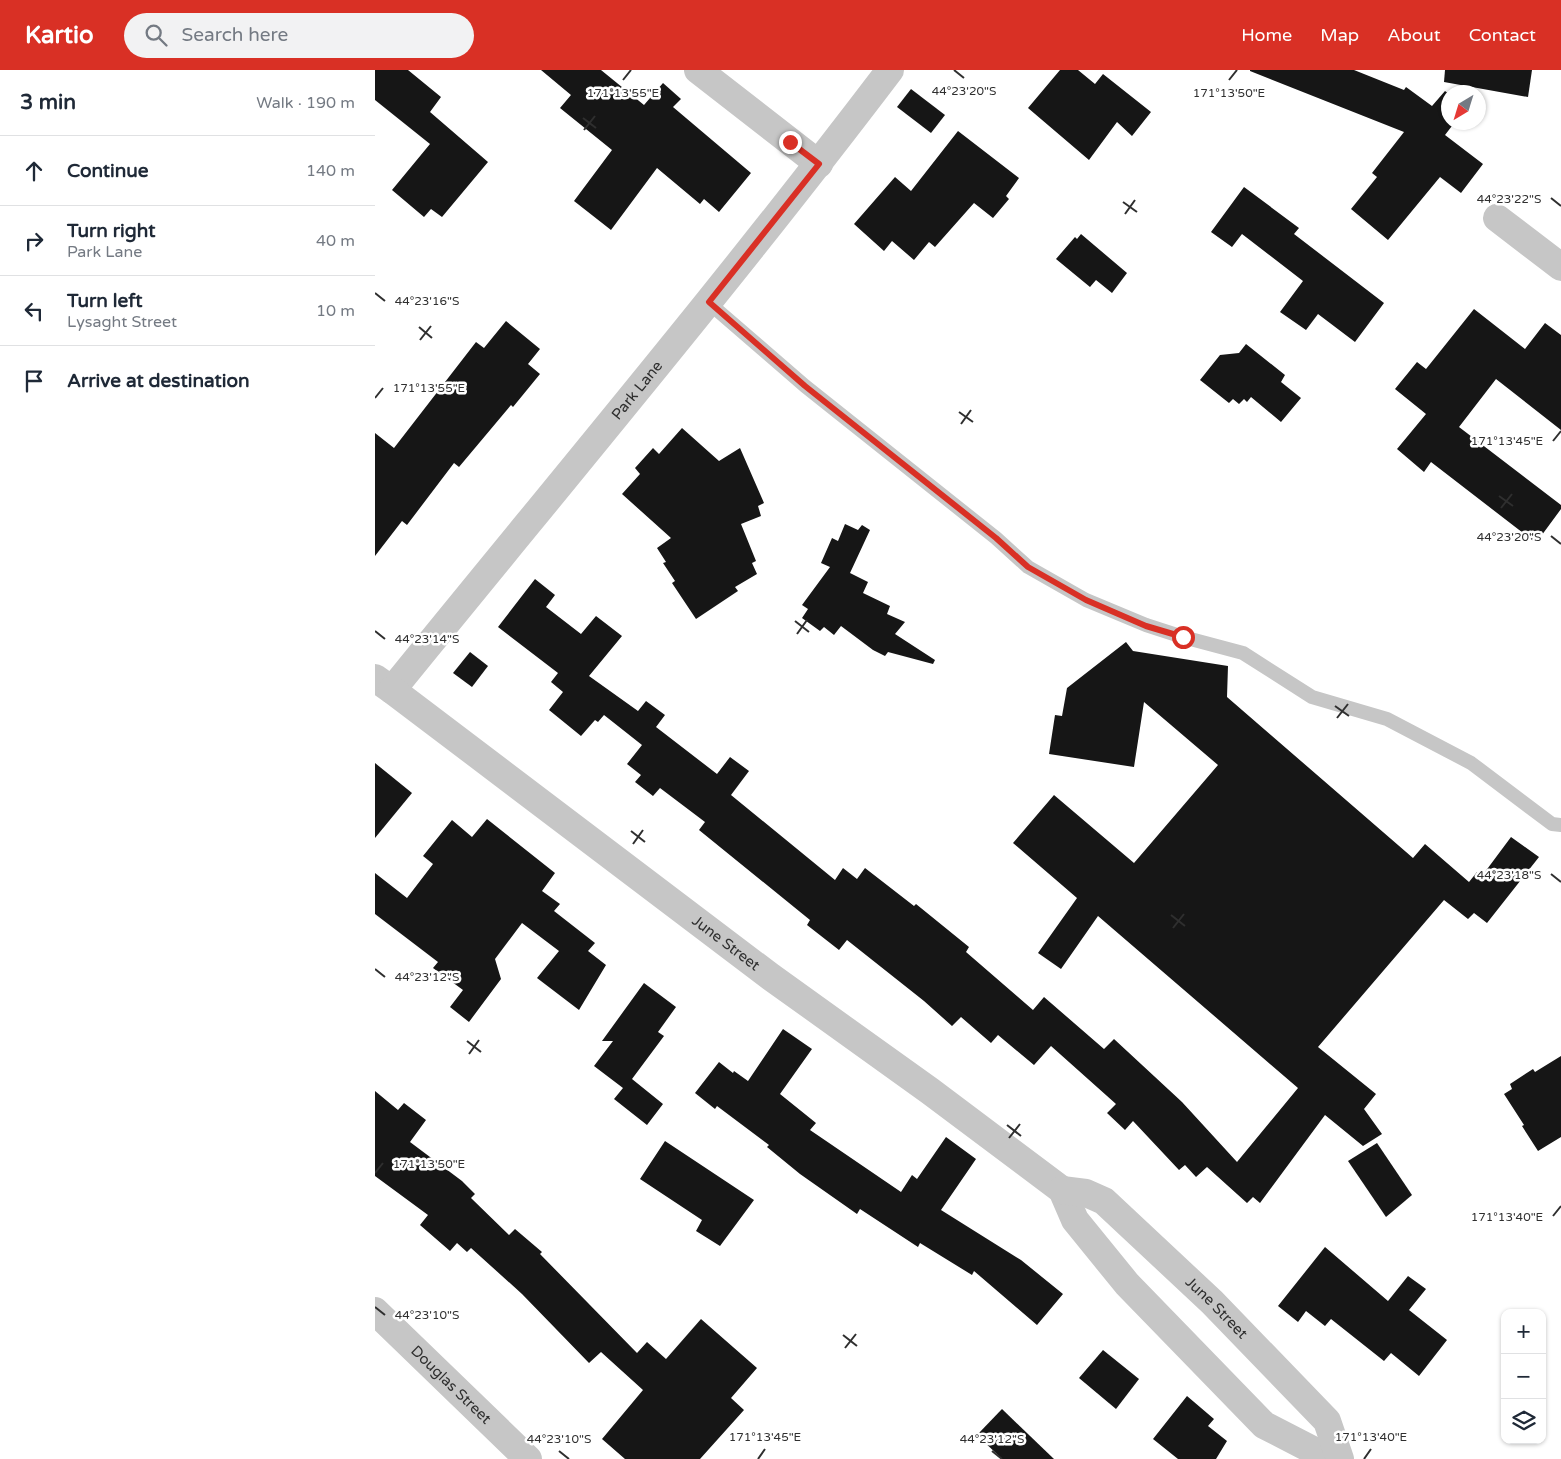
<!DOCTYPE html>
<html lang="en">
<head>
<meta charset="utf-8">
<style>
  :root { --surface:#fff; --page:#f2f2f3; --text:#1f2937; --muted:#747a83; --line:#e0e1e3; --accent:#d93025 }
  body { margin:0; font-family:"Varela Round",sans-serif; background:var(--page); color:var(--text) }
  .controls { position:absolute; right:15px; bottom:15px; display:grid; overflow:hidden; border-radius:10px; box-shadow:0 1px 4px #0004 }
  .controls button { width:45px; height:45px; display:grid; place-items:center; padding:0; border:0; border-bottom:1px solid var(--line); background:var(--surface); color:var(--text); font:25px sans-serif }
  .compass { position:absolute; left:1066px; top:15px; width:45px; height:45px; border-radius:50%; background:var(--surface); box-shadow:0 1px 4px #0004; rotate:218deg }
  .stop { position:absolute; width:15px; height:15px; margin:-11px; border:4px solid #d93025; border-radius:50%; background:#fff }
  .stop.end { background:#d93025; border-color:#fff; box-shadow:0 1px 5px #0008 }
  .list { margin:0; padding:0; list-style:none }
  h2 { display:flex; justify-content:space-between; align-items:center; height:65px; margin:0; padding:0 20px; font-size:21px }
  h2 small { font-size:16px; font-weight:400; color:var(--muted) }
  .list li { display:grid; grid-template-columns:32px 1fr auto; gap:15px; align-items:center; box-sizing:border-box; height:70px; padding:0 20px; border-top:1px solid var(--line) }
  .list b { display:block; font-size:19px; white-space:nowrap }
  .list p { margin:0; font-size:16px; white-space:nowrap; color:var(--muted) }
  .list em { font-size:16px; font-style:normal; color:var(--muted) }
  .icon { flex:none; width:28px; height:28px; fill:none; stroke:currentColor; stroke-width:2; stroke-linecap:round; stroke-linejoin:round }
  .map { position:relative; flex:none; width:1186px; height:1389px; overflow:hidden }
  header { display:flex; align-items:center; gap:30px; box-sizing:border-box; height:70px; padding:0 25px; background:var(--accent); color:#fff }
  header strong { font-size:24px }
  nav { display:flex; gap:28px; margin-inline-start:auto; font-size:18px }
  .search { width:350px; height:45px; background:var(--page); display:flex; align-items:center; gap:12px; box-sizing:border-box; padding:0 18px; border-radius:28px; color:var(--muted); font-size:19px }
  main { display:flex }
  aside { flex:1; background:var(--surface) }
  .map>svg:first-child { display:block }
  .building { fill:#161616 }
  .lines { fill:none; stroke-linecap:round; stroke-linejoin:round }
  .service { stroke:#c6c6c6; stroke-width:14 }
  .minor { stroke:#c6c6c6; stroke-width:28 }
  .route { stroke:#d93025; stroke-width:6 }
  .ticks { fill:none; stroke:#2f2f2f; stroke-width:2 }
  .labels { text-anchor:middle; dominant-baseline:central; stroke-width:5; stroke-linejoin:round; paint-order:stroke }
  .street-label { font-size:15px; fill:#2f2f2f; stroke:#fff }
  .ticks-label { font-size:12px; text-anchor:middle; fill:#2f2f2f; stroke:#fff; stroke-width:5; stroke-linejoin:round; paint-order:stroke }
</style>
</head>
<body>
<header>
<strong>Kartio</strong>
<div class="search"><svg class="icon" aria-label="search" viewBox="0 0 24 24"><circle cx="10" cy="10" r="6"/><path d="M15 15l6 6"/></svg>Search here</div>
<nav><a>Home</a><a>Map</a><a>About</a><a>Contact</a></nav>
</header>
<main>
<aside>
<h2>3 min<small>Walk · 190 m</small></h2>
<ul class="list">
<li><svg class="icon" aria-label="ahead" viewBox="0 0 24 24"><path d="M12 20V5M6 11l6-6 6 6"/></svg><div><b>Continue</b></div><em>140 m</em></li>
<li><svg class="icon" aria-label="right" viewBox="0 0 24 24"><path d="M7 20v-9h11M14 6l5 5-5 5"/></svg><div><b>Turn right</b><p>Park Lane</p></div><em>40 m</em></li>
<li><svg class="icon" aria-label="left" viewBox="0 0 24 24"><path d="M17 20v-9H6M10 6l-5 5 5 5"/></svg><div><b>Turn left</b><p>Lysaght Street</p></div><em>10 m</em></li>
<li><svg class="icon" aria-label="arrive" viewBox="0 0 24 24"><path d="M6 21V4h12l-3 4 3 4H6"/></svg><div><b>Arrive at destination</b></div></li>
</ul>
</aside>
<div class="map">
<svg width="1186" height="1389" viewBox="0 0 1186 1389">
  <rect width="100%" height="100%" fill="#fff"/>
  <g class="building">
    <polygon points="0,0 33,0 66,27 55,42 113,92 67,147 56,139 49,147 17,120 55,74 0,30"/>
    <polygon points="166,0 226,0 269,35 288,13 306,29 298,37 376,103 344,142 329,129 325,134 282,98 236,160 199,131 237,80 185,38 196,25"/>
    <polygon points="685,0 703,0 720,14 728,4 776,42 757,66 742,52 714,90 653,38"/>
    <polygon points="875,0 979,0 1029,20 1031,17 1057,36 1070,21 1074,24 1074,52 1080,52 1070,65 1108,94 1086,123 1065,107 1013,170 976,139 1002,107 997,103 1029,62 875,1"/>
    <polygon points="1070,0 1157,0 1153,27 1069,12"/>
    <polygon points="536,19 570,45 556,63 522,37"/>
    <polygon points="583,61 644,108 631,126 634,129 618,148 599,133 560,177 554,172 539,190 517,171 509,181 479,154 520,107 536,121"/>
    <polygon points="869,117 924,158 919,164 1009,233 980,272 943,244 931,260 905,242 928,211 867,164 857,177 836,162"/>
    <polygon points="706,164 752,203 737,223 721,210 715,217 681,189 700,167 702,169"/>
    <polygon points="1099,239 1150,279 1170,253 1186,265 1186,360 1121,309 1084,357 1186,435 1186,439 1161,473 1056,392 1049,402 1022,379 1051,344 1020,319 1042,292 1051,299"/>
    <polygon points="131,251 165,279 153,294 165,304 138,337 136,335 84,397 79,393 32,455 27,451 0,486 0,363 19,378 101,272 109,278"/>
    <polygon points="871,274 910,305 906,312 926,328 906,352 876,327 872,332 869,329 864,334 858,329 854,333 825,310 845,285 864,283"/>
    <polygon points="307,358 344,391 365,378 389,433 383,436 386,446 366,454 381,491 377,493 382,504 360,517 363,521 321,549 297,513 300,511 288,493 291,492 282,478 296,468 247,424 265,404 260,398 278,378 284,384"/>
    <polygon points="470,454 483,460 487,455 495,460 475,503 493,512 488,523 515,536 512,544 530,552 520,564 560,590 558,594 513,582 510,586 498,580 466,556 459,565 449,557 445,561 427,548 433,539 427,535 455,497 446,493 457,468 463,471"/>
    <polygon points="160,509 180,525 171,537 206,564 221,546 247,566 214,606 263,641 271,631 290,645 281,657 342,704 355,687 374,701 356,725 460,810 468,798 482,809 490,798 539,836 541,834 594,877 591,882 658,940 669,927 729,979 739,969 807,1032 862,1092 923,1018 723,846 686,899 663,883 702,828 638,773 679,725 759,793 843,695 769,632 759,697 674,684 680,645 687,646 692,618 751,572 758,581 853,596 852,627 1038,788 1050,774 1094,812 1102,802 1107,806 1136,767 1164,787 1112,853 1099,843 1093,849 1069,830 943,977 1001,1024 989,1039 1007,1064 988,1076 950,1045 885,1133 878,1127 872,1133 832,1097 821,1107 810,1095 804,1100 758,1051 750,1060 732,1043 741,1034 676,976 659,995 623,965 616,973 586,947 577,956 549,931 472,870 464,880 432,855 435,850 324,760 330,752 285,718 278,726 260,712 266,705 252,694 267,675 229,645 223,652 220,650 206,666 174,640 188,622 176,612 183,603 123,557"/>
    <polygon points="95,582 113,596 97,617 78,603"/>
    <polygon points="0,693 37,723 0,768"/>
    <polygon points="112,749 180,803 167,821 185,834 179,841 220,873 213,881 231,895 204,940 162,908 184,881 147,853 120,889 126,909 94,952 75,937 88,920 58,898 63,892 0,844 0,803 32,828 58,794 48,786 77,750 97,767"/>
    <polygon points="269,913 301,937 283,962 289,966 257,1009 288,1034 272,1055 239,1029 248,1018 219,996 238,971 227,971"/>
    <polygon points="408,959 437,979 405,1024 441,1053 435,1060 526,1122 537,1105 542,1109 571,1067 601,1089 566,1140 646,1190 688,1224 662,1255 599,1201 597,1205 545,1173 543,1177 485,1139 482,1144 425,1104 392,1077 394,1075 342,1036 340,1039 320,1023 344,992 358,1003 359,1001 373,1011"/>
    <polygon points="1186,986 1186,1067 1163,1081 1147,1056 1149,1055 1129,1024 1137,1019 1135,1014 1158,999 1160,1002"/>
    <polygon points="0,1021 23,1040 29,1033 51,1050 35,1072 87,1111 100,1124 96,1128 134,1165 140,1159 167,1182 165,1184 262,1283 272,1272 291,1289 326,1249 382,1298 356,1328 369,1340 325,1389 250,1389 227,1369 268,1320 226,1282 214,1293 147,1224 96,1178 92,1182 82,1173 75,1181 45,1155 53,1145 0,1106"/>
    <polygon points="290,1071 379,1130 345,1176 321,1161 327,1150 265,1109"/>
    <polygon points="1002,1073 1037,1125 1011,1147 973,1091"/>
    <polygon points="950,1177 1013,1231 1033,1206 1051,1219 1034,1240 1072,1270 1044,1306 1016,1283 1009,1291 956,1249 950,1256 931,1241 923,1252 903,1236"/>
    <polygon points="728,1280 764,1309 741,1339 704,1308"/>
    <polygon points="812,1326 839,1349 833,1356 852,1371 841,1389 803,1389 778,1369"/>
    <polygon points="627,1339 679,1389 627,1389 602,1365"/>
  </g>
  <g class="lines">
    <polyline class="service" points="334,233 430,316 621,468 653,497 711,530 771,555 808,567 868,583 937,627 1012,649 1096,693 1177,754 1186,755"/>
    <g class="minor">
      <polyline points="323,0 444,94"/>
      <polyline points="1122,148 1186,197"/>
      <path id="s1" d="M 0,608 L 17,620 C 184,414 355,211 515,0"/>
      <path id="s2" d="M 17,620 L 396,907 L 555,1021 L 687,1120 L 700,1150 L 752,1214 L 889,1355 L 955,1389"/>
      <path id="s3" d="M 687,1120 L 711,1123 L 729,1131 L 837,1232 L 952,1351 L 965,1389"/>
      <path id="s4" d="M 0,1241 L 153,1389"/>
    </g>
  </g>
  <g class="lines">
    <polyline class="route" points="415,72 444,94 334,232 430,316 621,468 653,497 711,530 771,556 808,567"/>
  </g>
  <path class="ticks" d="M 579,0 L 589,8M 248,10 L 256,0M 854,10 L 862,0M 208,48 L 221,58M 209,60 L 220,46M 1176,128 L 1186,136M 748,132 L 762,142M 750,144 L 760,130M 0,223 L 10,231M 44,257 L 57,268M 45,270 L 56,256M 0,328 L 8,318M 584,342 L 598,352M 586,354 L 596,340M 1178,371 L 1186,361M 1124,426 L 1138,436M 1126,438 L 1137,424M 1176,466 L 1186,474M 420,551 L 434,562M 0,561 L 10,569M 422,564 L 432,550M 960,636 L 974,646M 962,648 L 973,634M 256,761 L 270,772M 258,774 L 268,760M 1176,804 L 1186,812M 796,845 L 810,856M 798,858 L 809,844M 0,899 L 10,907M 92,971 L 106,982M 94,984 L 104,970M 632,1055 L 646,1066M 634,1068 L 645,1054M 0,1103 L 8,1093M 1178,1146 L 1186,1136M 0,1237 L 10,1245M 468,1265 L 482,1276M 470,1278 L 481,1264M 184,1381 L 194,1389M 617,1381 L 627,1389M 383,1389 L 390,1379M 989,1389 L 996,1379"/>
  <g class="labels">
    <g class="street-label">
      <text stroke="none"><textPath href="#s1" startOffset="408">Park Lane</textPath></text>
      <text stroke="none"><textPath href="#s2" startOffset="419">June Street</textPath></text>
      <text stroke="none"><textPath href="#s3" startOffset="199">June Street</textPath></text>
      <text stroke="none"><textPath href="#s4" startOffset="106">Douglas Street</textPath></text>
    </g>
  </g>
  <g class="ticks-label">
    <text x="589" y="25">44°23'20"S</text>
    <text x="248" y="27">171°13'55"E</text>
    <text x="854" y="27">171°13'50"E</text>
    <text x="1134" y="133">44°23'22"S</text>
    <text x="52" y="235">44°23'16"S</text>
    <text x="54" y="322">171°13'55"E</text>
    <text x="1132" y="375">171°13'45"E</text>
    <text x="1134" y="471">44°23'20"S</text>
    <text x="52" y="573">44°23'14"S</text>
    <text x="1134" y="809">44°23'18"S</text>
    <text x="52" y="911">44°23'12"S</text>
    <text x="54" y="1098">171°13'50"E</text>
    <text x="1132" y="1151">171°13'40"E</text>
    <text x="52" y="1249">44°23'10"S</text>
    <text x="390" y="1371">171°13'45"E</text>
    <text x="996" y="1371">171°13'40"E</text>
    <text x="184" y="1373">44°23'10"S</text>
    <text x="617" y="1373">44°23'12"S</text>
  </g>
</svg>
<div class="controls">
<button>+</button>
<button>−</button>
<button><svg class="icon" aria-label="layers" viewBox="0 0 24 24"><path d="M12 4l9 5-9 5-9-5zM3 14l9 5 9-5"/></svg></button>
</div>
<svg class="compass" viewBox="-18 -18 36 36"><path d="M0-13l5 13h-10z" fill="#e53935"/><path d="M0 13l5-13h-10z" fill="#747a83"/></svg>
<div class="stop" style="left:808px;top:567px"></div>
<div class="stop end" style="left:415px;top:72px"></div>
</div>
</main>
</body>
</html>
